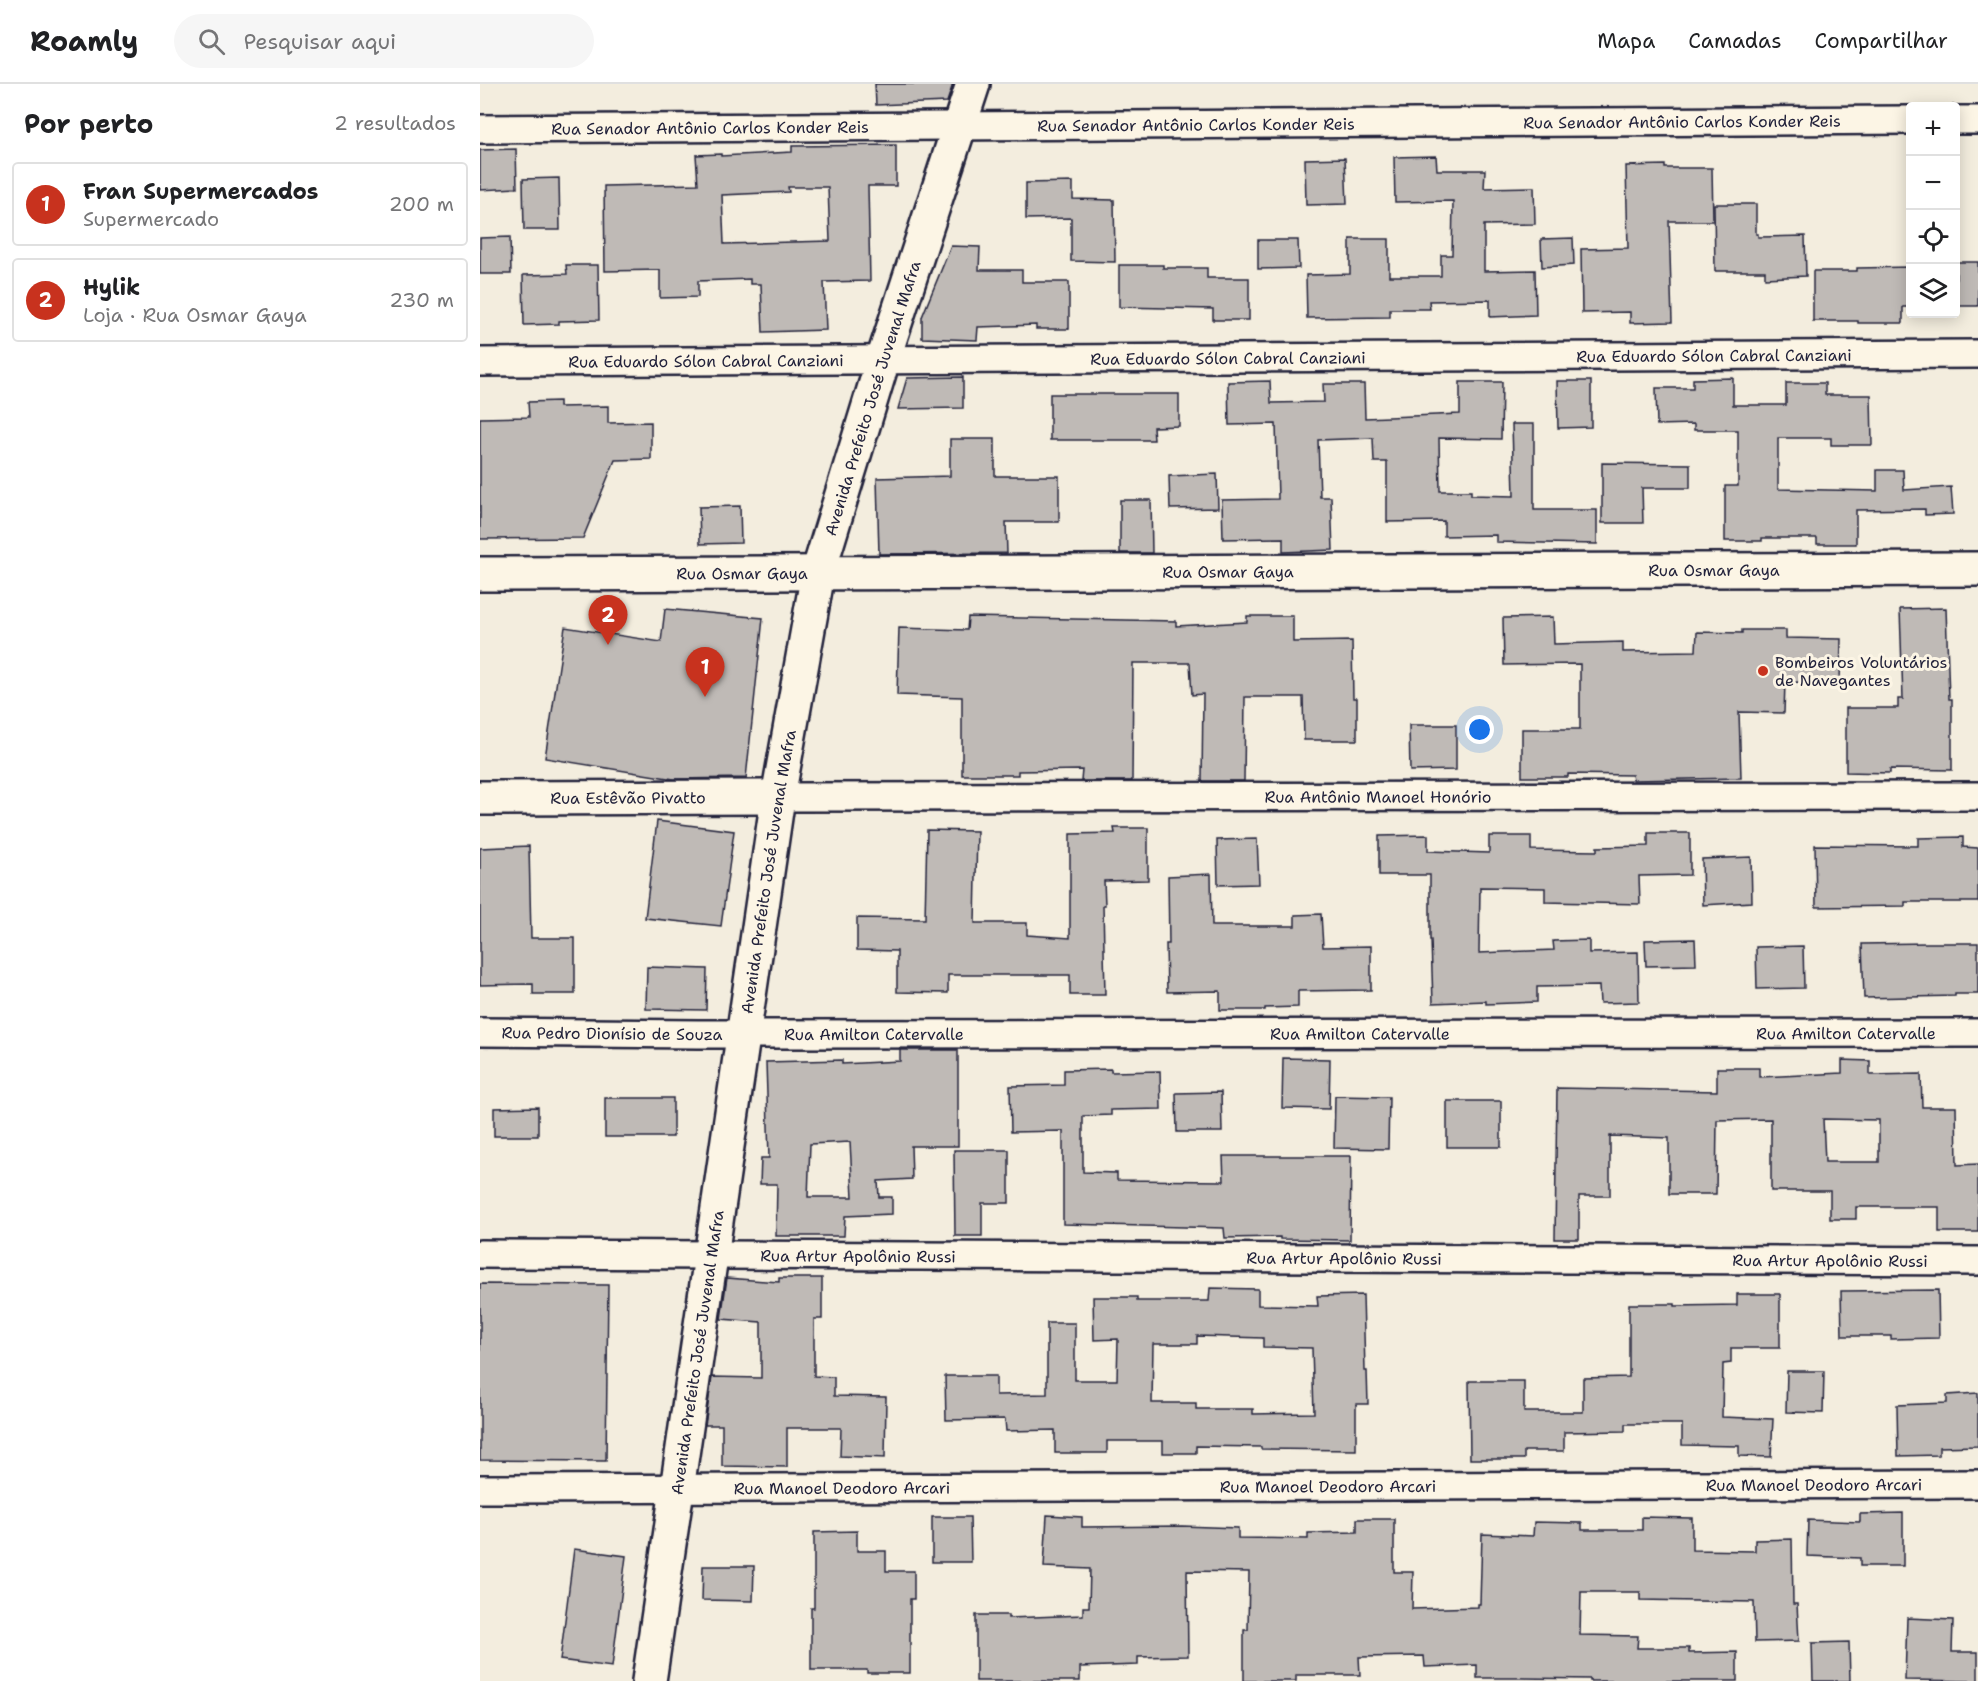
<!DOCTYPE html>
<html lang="pt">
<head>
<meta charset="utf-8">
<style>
  :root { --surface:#fff; --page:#f6f6f6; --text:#202124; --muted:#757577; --line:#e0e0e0; --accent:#c8321e }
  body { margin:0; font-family:"Shantell Sans",sans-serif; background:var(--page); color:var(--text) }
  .controls { position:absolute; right:18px; top:18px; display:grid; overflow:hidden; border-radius:6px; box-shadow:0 3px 15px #0003 }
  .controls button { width:54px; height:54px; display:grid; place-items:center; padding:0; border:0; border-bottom:2px solid var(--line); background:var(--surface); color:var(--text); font:30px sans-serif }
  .you { position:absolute; left:1000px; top:646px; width:21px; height:21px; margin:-15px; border:4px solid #fff; border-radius:50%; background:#1a73e8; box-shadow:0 0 0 9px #1a73e833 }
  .badge { display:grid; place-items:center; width:39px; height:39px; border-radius:50%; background:var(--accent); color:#fff; font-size:20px; font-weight:700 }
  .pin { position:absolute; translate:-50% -50px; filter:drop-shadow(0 2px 3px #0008) }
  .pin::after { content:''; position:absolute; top:32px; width:21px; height:18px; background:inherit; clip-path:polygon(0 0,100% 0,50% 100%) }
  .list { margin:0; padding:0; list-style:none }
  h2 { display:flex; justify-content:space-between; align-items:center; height:78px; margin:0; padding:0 24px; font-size:26px }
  h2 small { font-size:20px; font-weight:400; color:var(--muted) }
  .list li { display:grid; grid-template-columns:39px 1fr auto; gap:18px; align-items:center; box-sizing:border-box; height:84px; margin:0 12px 12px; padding:0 12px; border:2px solid var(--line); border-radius:6px }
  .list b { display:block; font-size:22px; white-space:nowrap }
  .list p { margin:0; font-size:20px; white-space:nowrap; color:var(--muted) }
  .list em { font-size:20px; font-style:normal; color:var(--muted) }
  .icon { flex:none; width:33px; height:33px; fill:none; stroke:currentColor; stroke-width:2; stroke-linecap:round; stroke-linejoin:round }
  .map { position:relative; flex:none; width:1498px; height:1597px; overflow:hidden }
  header { display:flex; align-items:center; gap:36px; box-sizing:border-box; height:84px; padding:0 30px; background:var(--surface); border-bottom:2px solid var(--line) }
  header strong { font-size:28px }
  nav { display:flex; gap:33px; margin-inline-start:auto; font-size:21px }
  .search { width:420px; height:54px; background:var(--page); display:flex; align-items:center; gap:15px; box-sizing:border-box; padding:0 21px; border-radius:33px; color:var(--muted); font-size:22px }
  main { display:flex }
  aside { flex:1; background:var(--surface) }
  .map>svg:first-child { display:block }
  .building { fill:#bfbab6; stroke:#22223b; stroke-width:1.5; fill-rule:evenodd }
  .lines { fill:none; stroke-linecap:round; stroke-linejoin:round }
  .minor-casing { stroke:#22223b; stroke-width:32 }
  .secondary-casing { stroke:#22223b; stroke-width:38 }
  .minor { stroke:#fcf5e5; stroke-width:27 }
  .secondary { stroke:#fcf5e5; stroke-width:33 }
  .poi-dot { fill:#c8321e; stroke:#fcf5e5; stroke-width:2 }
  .labels { text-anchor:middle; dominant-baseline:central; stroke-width:6; stroke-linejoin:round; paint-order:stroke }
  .street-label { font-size:16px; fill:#22223b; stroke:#fcf5e5 }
  .poi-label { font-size:16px; fill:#22223b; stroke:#fcf5e5; text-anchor:start }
</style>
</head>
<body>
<header>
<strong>Roamly</strong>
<div class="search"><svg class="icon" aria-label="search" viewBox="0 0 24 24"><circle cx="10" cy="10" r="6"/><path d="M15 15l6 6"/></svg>Pesquisar aqui</div>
<nav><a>Mapa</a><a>Camadas</a><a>Compartilhar</a></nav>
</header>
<main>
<aside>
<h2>Por perto<small>2 resultados</small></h2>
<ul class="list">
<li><span class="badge">1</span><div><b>Fran Supermercados</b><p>Supermercado</p></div><em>200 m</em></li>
<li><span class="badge">2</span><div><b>Hylik</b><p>Loja · Rua Osmar Gaya</p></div><em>230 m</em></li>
</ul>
</aside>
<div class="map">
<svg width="1498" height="1597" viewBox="0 0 1498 1597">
  <rect width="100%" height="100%" fill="#f3edde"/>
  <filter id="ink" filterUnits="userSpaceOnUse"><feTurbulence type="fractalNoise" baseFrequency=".0167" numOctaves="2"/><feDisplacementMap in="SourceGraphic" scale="12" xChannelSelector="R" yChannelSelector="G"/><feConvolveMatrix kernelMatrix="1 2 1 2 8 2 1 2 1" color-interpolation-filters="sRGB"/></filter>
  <g filter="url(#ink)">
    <g class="building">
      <polygon points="395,0 473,0 467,18 396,21"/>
      <path d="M 416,61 L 416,102 L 388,102 L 390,197 L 344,198 L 346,246 L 283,248 L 281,200 L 270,200 L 270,195 L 218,197 L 218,213 L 180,214 L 180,186 L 125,187 L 124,102 L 218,100 L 216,71 L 241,70 L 241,72 L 312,68 L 312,62 ZM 308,103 L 348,103 L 350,157 L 244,160 L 242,111 L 309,108 Z"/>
      <polygon points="36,65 37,104 0,106 0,66"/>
      <polygon points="956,72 957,86 1005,86 1004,104 1054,103 1055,140 1004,141 1004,187 1055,186 1056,231 1010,233 1010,216 949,217 950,225 910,225 910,233 827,234 826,191 870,190 870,155 909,155 909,192 961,192 961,171 972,171 973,117 915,118 914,73"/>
      <polygon points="865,74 867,120 826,121 825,75"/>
      <polygon points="1185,81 1185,84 1232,84 1233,137 1189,137 1192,238 1150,239 1150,228 1102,229 1101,165 1148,164 1146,82"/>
      <polygon points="79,94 80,146 44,146 43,95"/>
      <polygon points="593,98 593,115 634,116 635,178 591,177 591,134 546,135 546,99"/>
      <polygon points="1234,120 1276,120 1276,150 1278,150 1278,153 1325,152 1326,192 1285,194 1285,187 1235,187"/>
      <polygon points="30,153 31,190 0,190 0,154"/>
      <polygon points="1093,154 1094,181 1062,183 1061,155"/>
      <polygon points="778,156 818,156 819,184 778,185"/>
      <polygon points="471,162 500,163 499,186 542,186 542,198 589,198 589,245 556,245 556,241 498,243 497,256 442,254 442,233"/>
      <rect x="1476" y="178" width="22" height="44"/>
      <polygon points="86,181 118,181 119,236 79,237 79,240 44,241 43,191 87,190"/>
      <polygon points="639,181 683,181 683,184 727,184 727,194 769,194 769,236 733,236 733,225 639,223"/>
      <polygon points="1431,183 1431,223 1423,223 1423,239 1378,239 1378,237 1333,237 1333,187 1377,187 1377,184"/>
      <polygon points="483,293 483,324 418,325 427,294"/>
      <polygon points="1253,294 1253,321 1306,321 1306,299 1345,299 1345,311 1391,311 1392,361 1351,361 1351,354 1298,354 1298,405 1397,407 1397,386 1423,386 1424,406 1471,403 1473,430 1445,431 1445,425 1376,426 1376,460 1337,460 1337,454 1282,454 1282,457 1245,457 1245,402 1258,402 1258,346 1214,346 1214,340 1177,341 1176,304 1213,304 1213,295"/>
      <polygon points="790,297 791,319 844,318 843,300 884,300 885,334 980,330 980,298 1022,298 1021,355 959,354 960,407 991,407 991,411 1034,412 1032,340 1054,340 1054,426 1117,426 1117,460 1016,458 1016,451 964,452 964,437 907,438 907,378 894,378 893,354 838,356 840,413 851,413 853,466 803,468 803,454 743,455 742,416 798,415 796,340 749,341 748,298"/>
      <polygon points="1077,297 1111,297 1111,343 1078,344"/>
      <polygon points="570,310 699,310 699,342 673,343 674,356 570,356"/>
      <polygon points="79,317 79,323 128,322 128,339 171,338 171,375 135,376 103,454 0,455 0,334 49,333 48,318"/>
      <polygon points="470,355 515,355 515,392 579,392 579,438 526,438 527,469 399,470 397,394 470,392"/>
      <polygon points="1122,379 1210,380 1210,404 1162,404 1163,439 1122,439"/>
      <polygon points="737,390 738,424 690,425 689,392"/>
      <polygon points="640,416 671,416 672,469 640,469"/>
      <polygon points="260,422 261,459 220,460 219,423"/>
      <polygon points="1466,524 1469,615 1472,615 1472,686 1410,685 1410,689 1366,688 1366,624 1418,624 1418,615 1423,615 1420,525"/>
      <polygon points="185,525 283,534 266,694 194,695 65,674 85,543 181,558"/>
      <polygon points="767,532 813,532 813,558 872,557 873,614 877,614 877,656 824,656 823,613 765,613 764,697 722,697 723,610 712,611 710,579 653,579 652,697 601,697 602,686 538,687 538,691 482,691 482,613 417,611 419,544 487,546 488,533 696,537 696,542 767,538"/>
      <polygon points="1073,533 1074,560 1143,558 1143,568 1216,567 1217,548 1262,549 1262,546 1306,546 1306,554 1361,555 1360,599 1305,598 1304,629 1259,628 1261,694 1153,696 1152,691 1088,690 1088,693 1042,693 1042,645 1100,645 1100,580 1024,581 1023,534"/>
      <polygon points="929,641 976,641 976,686 930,687"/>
      <polygon points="177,737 254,747 241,842 165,834"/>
      <polygon points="634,744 668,744 668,796 624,797 625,821 623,821 625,911 590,911 590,891 468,891 468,909 417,908 417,867 377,866 377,834 445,835 447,746 497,747 495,839 547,839 547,851 590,854 590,750 635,749"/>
      <polygon points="1168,749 1210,749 1210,791 1159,792 1160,820 1065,818 1065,804 1000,803 999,869 1074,866 1073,857 1109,856 1109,869 1158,868 1159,918 1120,919 1119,902 1057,903 1057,918 1006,920 1006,917 953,919 951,856 950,856 950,791 899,791 899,752 948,751 948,767 1009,769 1009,752 1051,752 1051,766 1117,767 1117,763 1168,762"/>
      <polygon points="1483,753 1483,763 1498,764 1498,818 1425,818 1425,822 1336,823 1335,761 1438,762 1438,754"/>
      <polygon points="777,755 779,800 738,801 737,756"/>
      <polygon points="49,762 51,854 95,854 95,910 53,910 53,900 0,901 0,764"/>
      <polygon points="1271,773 1272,818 1223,821 1222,775"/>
      <polygon points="731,790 732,842 815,842 815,831 841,830 843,863 891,862 891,906 818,907 818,923 785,924 785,926 740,926 740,907 687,908 686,860 689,860 688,792"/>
      <polygon points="1215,855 1216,881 1166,882 1165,856"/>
      <polygon points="1448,859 1498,859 1498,910 1475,910 1475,912 1384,914 1382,860"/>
      <polygon points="1323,862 1324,904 1277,905 1276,863"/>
      <polygon points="167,883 227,885 226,926 166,925"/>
      <path d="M 420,966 L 478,966 L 478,1062 L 431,1062 L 432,1095 L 398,1097 L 399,1113 L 412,1113 L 412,1130 L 365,1132 L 364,1152 L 296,1152 L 297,1100 L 280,1100 L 281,1074 L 289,1074 L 286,978 L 362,976 L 362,980 L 420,977 ZM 370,1058 L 373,1113 L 328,1113 L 330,1060 Z"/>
      <polygon points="803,974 850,975 849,1025 802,1024"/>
      <path d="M 1362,976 L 1390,977 L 1390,991 L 1441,990 L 1442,1023 L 1476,1023 L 1477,1081 L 1498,1080 L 1498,1148 L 1459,1148 L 1459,1123 L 1376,1123 L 1376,1135 L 1350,1135 L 1350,1107 L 1291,1107 L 1291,1035 L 1237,1036 L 1236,1110 L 1189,1110 L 1189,1054 L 1130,1052 L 1130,1112 L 1099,1112 L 1099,1155 L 1075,1155 L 1077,1004 L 1237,1007 L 1237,984 L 1279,984 L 1279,993 L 1362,989 ZM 1343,1035 L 1399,1036 L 1399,1078 L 1345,1078 Z"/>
      <polygon points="631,985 631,988 680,987 681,1025 631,1026 631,1031 603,1032 603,1088 637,1089 637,1096 744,1097 743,1072 871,1072 870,1156 800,1155 800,1153 745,1154 744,1144 583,1140 583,1047 531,1048 530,1002 584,1001 584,986"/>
      <polygon points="741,1008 742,1048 697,1048 696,1009"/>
      <polygon points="855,1012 909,1013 908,1065 854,1064"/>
      <rect x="125" y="1014" width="68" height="39"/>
      <rect x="967" y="1017" width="54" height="46"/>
      <polygon points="58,1023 58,1052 14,1052 14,1024"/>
      <polygon points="474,1066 529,1066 529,1119 502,1119 502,1152 475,1152"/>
      <polygon points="247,1194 299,1198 299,1194 342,1194 342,1235 334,1235 334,1292 354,1293 354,1312 406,1313 405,1374 360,1372 361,1344 307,1344 307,1383 242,1382 242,1341 225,1341 232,1293 281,1294 281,1238 241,1235"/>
      <polygon points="0,1200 128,1201 126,1377 0,1376"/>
      <path d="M 730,1204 L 778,1205 L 778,1221 L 838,1222 L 837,1212 L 883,1211 L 885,1287 L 887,1287 L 888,1320 L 876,1320 L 876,1366 L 781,1365 L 781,1363 L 716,1362 L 716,1369 L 683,1369 L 683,1357 L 627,1357 L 627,1369 L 575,1369 L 575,1346 L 526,1347 L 525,1335 L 466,1336 L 465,1292 L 516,1292 L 516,1311 L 567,1310 L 567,1239 L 595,1239 L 595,1296 L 637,1296 L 638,1255 L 614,1256 L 613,1213 L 657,1213 L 657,1217 L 729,1217 ZM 717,1252 L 783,1254 L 783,1263 L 832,1264 L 834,1329 L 773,1330 L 773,1325 L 716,1325 L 716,1319 L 672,1319 L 673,1260 L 717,1260 Z"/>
      <polygon points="1458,1206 1459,1254 1411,1255 1411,1252 1362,1252 1361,1207"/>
      <polygon points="1257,1210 1300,1210 1300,1264 1251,1264 1251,1279 1243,1280 1242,1333 1293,1335 1291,1373 1259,1372 1259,1362 1202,1361 1202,1340 1145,1340 1145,1347 1084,1348 1084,1367 1044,1367 1044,1375 990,1375 989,1297 1044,1297 1044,1328 1103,1328 1103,1294 1149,1293 1149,1220 1195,1220 1195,1222 1257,1221"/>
      <polygon points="1307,1287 1344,1287 1343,1329 1306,1328"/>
      <polygon points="1498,1309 1498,1362 1459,1363 1459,1371 1418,1372 1417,1321 1467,1319 1467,1311"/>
      <polygon points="1423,1429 1423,1482 1380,1482 1380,1474 1327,1472 1328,1436 1380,1438 1380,1430"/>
      <polygon points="567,1431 602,1433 602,1443 702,1442 758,1444 758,1454 828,1455 828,1449 877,1448 877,1435 914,1435 914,1488 933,1488 932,1525 998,1523 998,1520 1000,1520 1002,1450 1053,1452 1054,1438 1102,1439 1102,1446 1162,1446 1162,1433 1212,1434 1212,1466 1275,1467 1275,1456 1312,1455 1313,1520 1317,1520 1319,1557 1275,1558 1274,1518 1160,1516 1160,1508 1101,1508 1100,1551 1158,1552 1157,1564 1209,1564 1209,1569 1257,1568 1257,1597 1110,1597 1110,1595 1043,1594 997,1594 997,1581 945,1583 944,1572 879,1573 880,1591 816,1591 816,1597 764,1597 764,1546 768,1546 769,1488 707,1487 708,1572 658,1573 658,1581 600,1583 600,1597 496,1597 496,1531 528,1531 528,1534 603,1531 603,1523 609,1523 610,1485 564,1483"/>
      <polygon points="452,1433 490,1433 491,1478 452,1478"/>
      <polygon points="377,1447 377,1467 406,1467 406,1487 434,1487 434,1515 430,1515 430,1589 387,1589 387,1586 331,1586 331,1524 334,1524 334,1448"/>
      <polygon points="94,1465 146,1472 132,1583 80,1576"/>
      <polygon points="223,1482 274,1482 273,1517 222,1516"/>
      <polygon points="1427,1534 1473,1536 1472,1568 1498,1568 1498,1597 1425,1596"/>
      <polygon points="1369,1558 1370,1597 1333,1597 1332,1559"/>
    </g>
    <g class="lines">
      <g class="minor-casing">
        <g id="minor">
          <polyline points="1476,36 1498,36"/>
          <path id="s1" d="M 0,45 L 1430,36"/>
          <path id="s2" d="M 0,278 L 1498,270"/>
          <path id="s3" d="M 298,713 L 1498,712"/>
          <path id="s4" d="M 0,948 L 218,950 L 1498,949"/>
          <path id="s5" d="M 0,1170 L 1498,1177"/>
          <path id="s6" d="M 0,1405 L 1498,1400"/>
        </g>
      </g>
      <g class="secondary-casing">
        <g id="secondary">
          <path id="s7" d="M 0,490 L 1498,485"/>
          <path id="s8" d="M 0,714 L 298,713"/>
          <path id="s9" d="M 169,1597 L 298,713 L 338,489 L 403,276 L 493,0"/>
        </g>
      </g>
      <use href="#minor" class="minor"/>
      <use href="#secondary" class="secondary"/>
    </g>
  </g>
  <circle class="poi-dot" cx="1283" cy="587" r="6"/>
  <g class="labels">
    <g class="street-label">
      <text stroke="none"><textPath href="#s1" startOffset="1202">Rua Senador Antônio Carlos Konder Reis</textPath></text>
      <text stroke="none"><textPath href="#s1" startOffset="716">Rua Senador Antônio Carlos Konder Reis</textPath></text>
      <text stroke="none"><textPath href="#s1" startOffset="230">Rua Senador Antônio Carlos Konder Reis</textPath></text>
      <text stroke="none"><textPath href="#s2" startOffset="1234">Rua Eduardo Sólon Cabral Canziani</textPath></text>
      <text stroke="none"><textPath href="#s2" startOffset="748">Rua Eduardo Sólon Cabral Canziani</textPath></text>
      <text stroke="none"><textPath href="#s2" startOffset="226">Rua Eduardo Sólon Cabral Canziani</textPath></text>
      <text stroke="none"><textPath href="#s9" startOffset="1304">Avenida Prefeito José Juvenal Mafra</textPath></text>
      <text stroke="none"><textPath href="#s7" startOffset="1234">Rua Osmar Gaya</textPath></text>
      <text stroke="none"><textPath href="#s7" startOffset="748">Rua Osmar Gaya</textPath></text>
      <text stroke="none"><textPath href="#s7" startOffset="262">Rua Osmar Gaya</textPath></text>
      <text stroke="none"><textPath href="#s3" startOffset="600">Rua Antônio Manoel Honório</textPath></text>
      <text stroke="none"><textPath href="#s8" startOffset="148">Rua Estêvão Pivatto</textPath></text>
      <text stroke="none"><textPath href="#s9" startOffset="818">Avenida Prefeito José Juvenal Mafra</textPath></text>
      <text stroke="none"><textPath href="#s4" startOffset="132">Rua Pedro Dionísio de Souza</textPath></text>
      <text stroke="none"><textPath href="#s4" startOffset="394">Rua Amilton Catervalle</textPath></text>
      <text stroke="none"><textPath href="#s4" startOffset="880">Rua Amilton Catervalle</textPath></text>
      <text stroke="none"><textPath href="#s4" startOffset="1366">Rua Amilton Catervalle</textPath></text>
      <text stroke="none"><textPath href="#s5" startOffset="378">Rua Artur Apolônio Russi</textPath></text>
      <text stroke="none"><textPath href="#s5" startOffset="864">Rua Artur Apolônio Russi</textPath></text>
      <text stroke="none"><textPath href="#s5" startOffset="1350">Rua Artur Apolônio Russi</textPath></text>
      <text stroke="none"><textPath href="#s9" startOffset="332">Avenida Prefeito José Juvenal Mafra</textPath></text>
      <text stroke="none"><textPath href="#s6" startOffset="1334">Rua Manoel Deodoro Arcari</textPath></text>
      <text stroke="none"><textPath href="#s6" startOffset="848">Rua Manoel Deodoro Arcari</textPath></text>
      <text stroke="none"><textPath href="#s6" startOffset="362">Rua Manoel Deodoro Arcari</textPath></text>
    </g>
    <g class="poi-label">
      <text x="1295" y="578">Bombeiros Voluntários<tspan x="1295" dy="18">de Navegantes</tspan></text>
    </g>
  </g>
</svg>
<div class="controls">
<button>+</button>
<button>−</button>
<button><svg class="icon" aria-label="locate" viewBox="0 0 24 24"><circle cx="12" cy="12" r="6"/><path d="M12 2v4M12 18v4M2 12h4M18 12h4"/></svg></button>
<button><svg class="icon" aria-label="layers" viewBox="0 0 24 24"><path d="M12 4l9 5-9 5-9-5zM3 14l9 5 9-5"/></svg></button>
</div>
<div class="you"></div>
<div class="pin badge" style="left:225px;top:613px">1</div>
<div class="pin badge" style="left:128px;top:561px">2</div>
</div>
</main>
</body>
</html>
